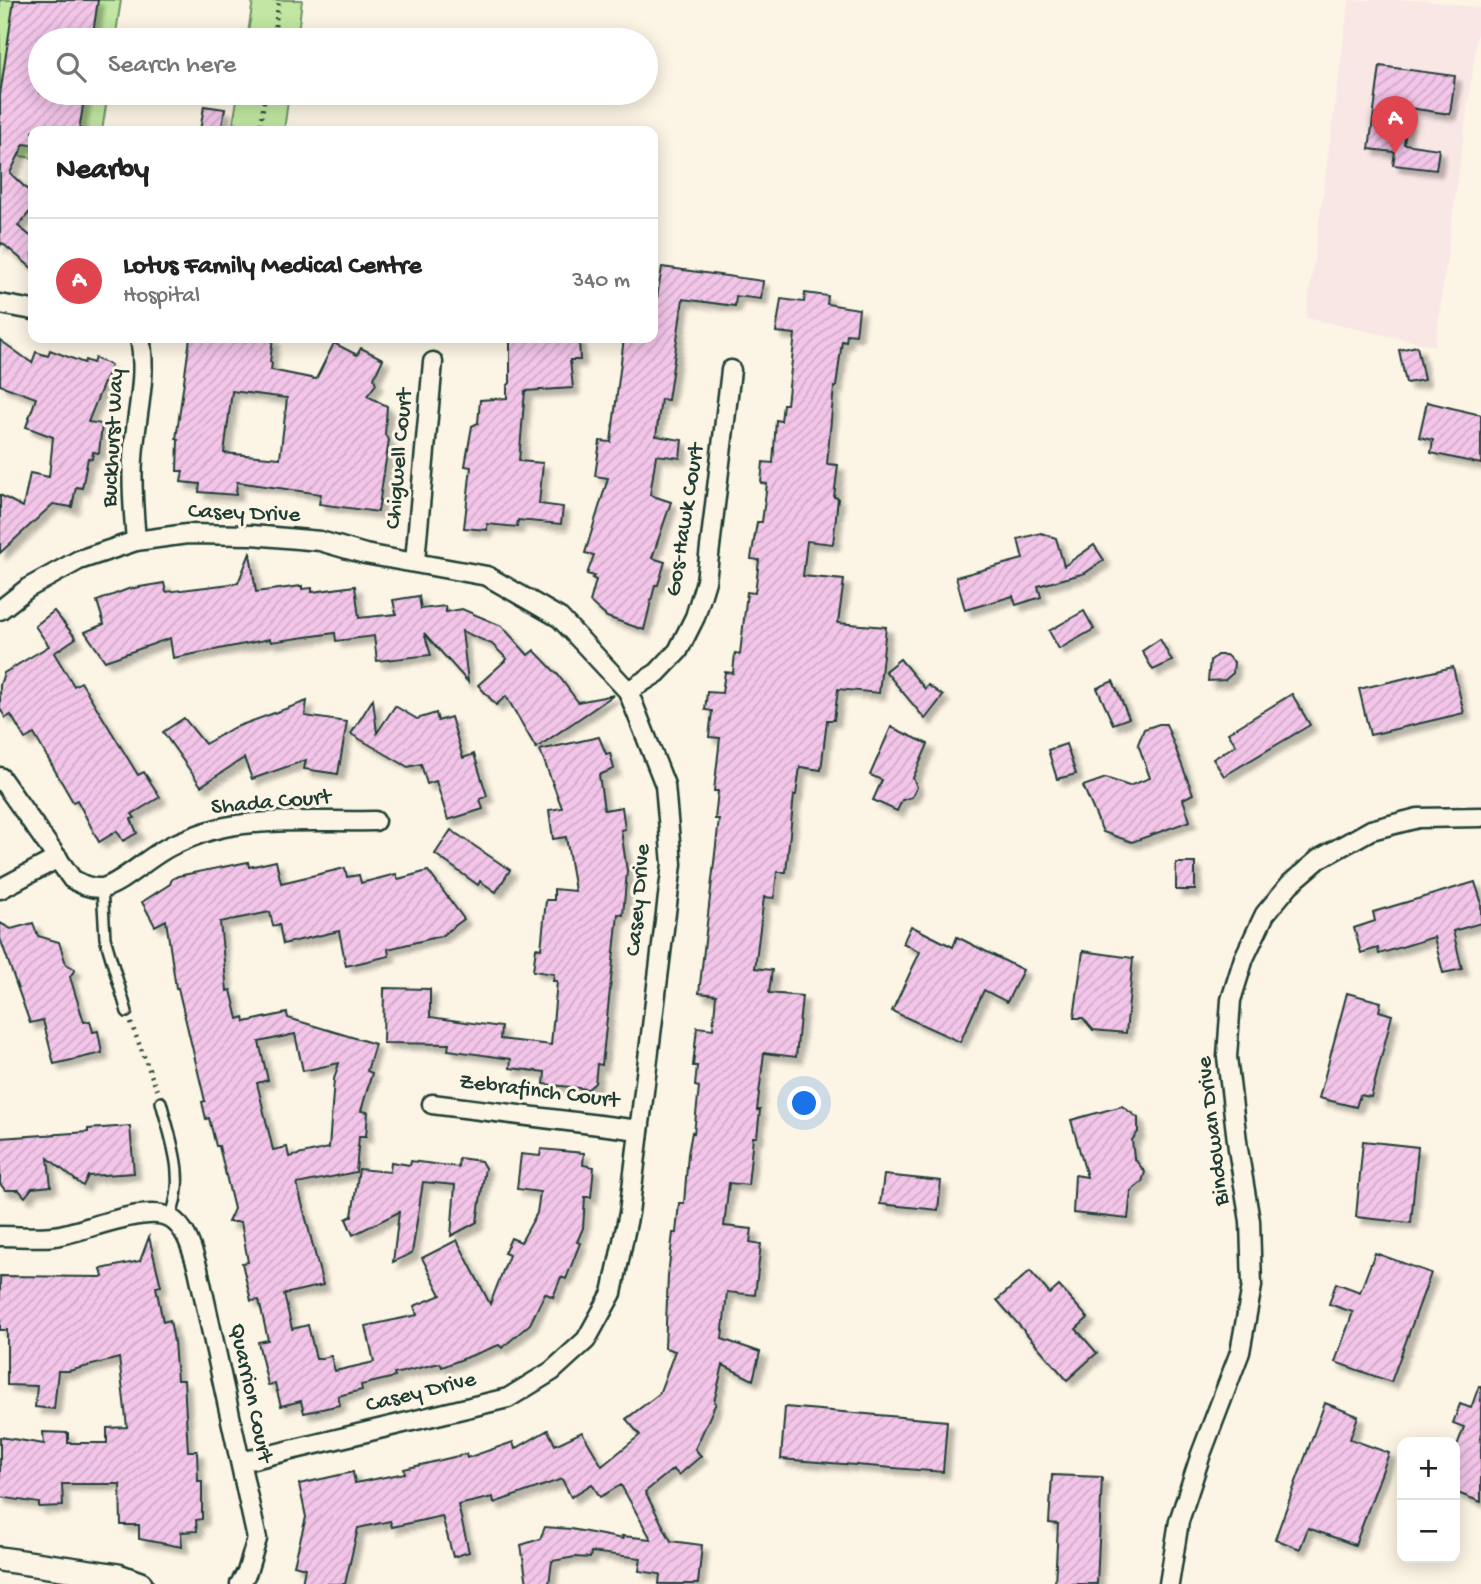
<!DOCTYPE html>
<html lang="en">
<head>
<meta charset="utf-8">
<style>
  :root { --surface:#fff; --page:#f6f6f6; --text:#222; --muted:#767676; --line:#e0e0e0; --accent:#d1495b }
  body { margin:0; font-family:"Gochi Hand",sans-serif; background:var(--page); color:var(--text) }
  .controls { position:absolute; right:21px; bottom:21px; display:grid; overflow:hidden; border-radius:14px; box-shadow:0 4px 18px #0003 }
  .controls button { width:63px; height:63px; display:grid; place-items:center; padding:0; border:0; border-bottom:2px solid var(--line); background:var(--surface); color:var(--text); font:35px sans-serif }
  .you { position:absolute; left:805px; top:1104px; width:24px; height:24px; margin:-18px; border:5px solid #fff; border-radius:50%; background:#1a73e8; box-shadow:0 0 0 10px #1a73e833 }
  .badge { display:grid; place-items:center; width:46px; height:46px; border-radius:50%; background:var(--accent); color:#fff; font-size:23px; font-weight:700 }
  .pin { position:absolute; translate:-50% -58px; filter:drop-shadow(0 2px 4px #0008) }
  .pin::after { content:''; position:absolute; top:37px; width:24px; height:21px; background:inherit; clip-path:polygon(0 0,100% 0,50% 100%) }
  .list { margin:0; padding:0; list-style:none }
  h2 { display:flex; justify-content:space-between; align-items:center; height:91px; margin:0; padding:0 28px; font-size:30px }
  h2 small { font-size:23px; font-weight:400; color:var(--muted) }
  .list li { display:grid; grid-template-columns:46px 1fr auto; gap:21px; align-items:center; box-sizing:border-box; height:126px; padding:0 28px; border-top:2px solid var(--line) }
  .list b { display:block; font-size:26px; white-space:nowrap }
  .list p { margin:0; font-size:23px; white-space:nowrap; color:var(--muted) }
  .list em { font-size:23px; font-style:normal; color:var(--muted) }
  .icon { flex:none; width:38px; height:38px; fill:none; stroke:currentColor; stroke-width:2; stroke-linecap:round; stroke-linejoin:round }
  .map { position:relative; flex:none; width:1481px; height:1584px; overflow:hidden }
  .search { position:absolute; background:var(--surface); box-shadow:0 4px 18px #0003; left:28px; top:28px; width:630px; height:77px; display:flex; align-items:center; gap:18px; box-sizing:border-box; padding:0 24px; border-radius:38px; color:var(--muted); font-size:26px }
  .panel { position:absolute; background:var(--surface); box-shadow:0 4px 18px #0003; left:28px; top:126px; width:630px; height:217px; border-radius:14px }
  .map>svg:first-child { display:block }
  .built { fill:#f9e7e6 }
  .grass { fill:#c1e7a2; stroke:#70926b; stroke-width:2 }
  .building { fill:url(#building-hatch); stroke:#1f3d34; stroke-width:2; fill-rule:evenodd; filter:url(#shadow) }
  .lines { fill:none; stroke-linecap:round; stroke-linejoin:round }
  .service-casing { stroke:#1f3d34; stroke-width:14 }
  .minor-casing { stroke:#1f3d34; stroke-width:23 }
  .tertiary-casing { stroke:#1f3d34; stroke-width:28 }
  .path { stroke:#1f3d34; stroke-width:4.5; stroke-dasharray:2 5; stroke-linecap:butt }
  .service { stroke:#fcf5e5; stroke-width:9 }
  .minor { stroke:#fcf5e5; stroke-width:18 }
  .tertiary { stroke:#fcf5e5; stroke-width:23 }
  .labels { text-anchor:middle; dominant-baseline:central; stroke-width:6; stroke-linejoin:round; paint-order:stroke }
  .street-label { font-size:23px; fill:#1f3d34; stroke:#fcf5e5 }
</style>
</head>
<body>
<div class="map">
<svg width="1481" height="1584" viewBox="0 0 1481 1584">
  <defs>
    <pattern id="building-hatch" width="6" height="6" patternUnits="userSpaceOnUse" patternTransform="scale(1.75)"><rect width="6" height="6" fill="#f3c5e9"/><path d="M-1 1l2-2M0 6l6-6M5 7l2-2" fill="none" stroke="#d0aac8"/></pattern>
    <filter id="shadow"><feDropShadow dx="6" dy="6" stdDeviation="2" flood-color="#0004"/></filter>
  </defs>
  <rect width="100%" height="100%" fill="#fcf5e5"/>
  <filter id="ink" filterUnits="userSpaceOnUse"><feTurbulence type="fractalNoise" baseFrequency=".0143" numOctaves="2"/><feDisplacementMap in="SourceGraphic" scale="14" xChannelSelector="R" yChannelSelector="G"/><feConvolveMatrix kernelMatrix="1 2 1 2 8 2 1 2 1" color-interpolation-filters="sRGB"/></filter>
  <g filter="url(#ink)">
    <polygon class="built" points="1349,0 1423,0 1481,8 1435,346 1306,318"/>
    <g class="grass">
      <polygon points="0,0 121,0 115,40 40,40 40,93 108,93 102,131 33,131 33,158 0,153"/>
      <polygon points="253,0 302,0 297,40 247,40"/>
      <polygon points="238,93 289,93 284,131 232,131"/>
    </g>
    <g class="building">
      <polygon points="14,0 98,0 92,40 40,40 40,93 85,93 79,131 33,131 33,145 24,144 10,173 33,195 33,208 18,226 33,238 33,269 2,243 0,246 0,95"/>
      <polygon points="1380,66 1455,76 1450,114 1409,108 1404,144 1439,149 1436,170 1393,165 1395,152 1369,149"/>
      <polygon points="204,106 225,109 221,131 200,131"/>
      <polygon points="662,267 763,281 761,299 736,296 735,306 683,299 668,400 661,399 656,436 682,440 680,458 656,455 650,495 671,502 652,558 665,562 658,585 655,585 644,630 607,617 590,602 596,580 592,578 594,576 587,574 594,555 585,553 608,478 595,476 600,441 611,442 624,338 653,338 653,322"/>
      <polygon points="805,293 828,296 827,304 859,309 856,335 847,334 846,342 842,341 836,387 834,387 827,464 838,465 834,497 838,498 833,544 807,541 803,576 844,580 838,623 886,627 879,693 838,689 834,720 827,720 821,770 800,767 796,795 794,795 786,872 777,872 774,898 764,897 755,968 772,970 769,993 802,996 796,1057 764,1053 757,1110 760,1110 757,1137 753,1137 748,1185 729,1183 724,1226 752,1229 750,1242 761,1244 755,1295 727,1292 722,1339 760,1352 753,1380 723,1365 714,1402 716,1403 695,1449 701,1456 679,1475 673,1469 645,1492 671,1541 702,1545 698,1584 659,1584 660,1574 639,1571 641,1558 591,1552 590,1558 575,1557 552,1561 549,1584 527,1584 521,1545 540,1539 545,1527 571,1529 623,1539 622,1536 651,1539 621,1485 600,1497 592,1484 571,1497 562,1479 494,1503 493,1497 458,1505 469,1552 453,1557 442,1516 392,1527 390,1521 358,1528 345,1584 302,1584 305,1568 294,1565 306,1517 299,1484 353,1472 355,1483 405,1473 404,1469 466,1454 467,1458 513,1442 515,1449 548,1430 555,1445 582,1432 602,1466 640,1435 626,1419 659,1394 675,1351 665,1348 668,1275 673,1233 676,1233 679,1203 684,1203 688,1154 692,1132 694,1133 699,1087 695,1086 697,1066 693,1066 697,1027 713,1029 716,995 699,993 719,819 715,819 718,791 714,791 720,738 709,737 712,711 705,710 707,692 722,693 725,672 733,673 735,653 740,654 747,592 755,593 759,560 751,559 757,522 762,522 767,484 761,483 763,462 773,463 776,420 781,421 783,404 787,404 795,334 776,332 781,299 804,302"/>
      <path d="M 190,338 L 273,338 L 270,362 L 272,363 L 271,370 L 316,379 L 334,343 L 357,355 L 361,348 L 383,359 L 374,378 L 376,384 L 367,396 L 387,406 L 385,435 L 389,440 L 378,512 L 319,504 L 321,494 L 237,482 L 236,495 L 199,492 L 200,484 L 181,482 L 183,471 L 177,471 L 178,439 L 176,439 ZM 232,391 L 287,398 L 280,458 L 224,453 Z"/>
      <polygon points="510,338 579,338 580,360 570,360 573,388 525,391 519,461 543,463 539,504 563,507 561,524 518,520 517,527 487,524 487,530 464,528 471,467 465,466 472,426 478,423 480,400 507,398 507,386 510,383"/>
      <polygon points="0,340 32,363 36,352 48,356 50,350 84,363 85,360 93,363 95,358 111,365 88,422 102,424 99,453 93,452 92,459 88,458 82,488 76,487 72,507 53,504 0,553 0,495 23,507 30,473 49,477 53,437 26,427 36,398 0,385"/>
      <polygon points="1417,346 1424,380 1406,383 1399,350"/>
      <polygon points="1427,402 1481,415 1481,464 1431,453 1433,440 1419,437"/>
      <polygon points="1041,533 1056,538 1064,566 1094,545 1104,560 1085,573 1038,586 1041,597 1016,605 1013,596 965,610 956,577 1023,559 1018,539"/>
      <polygon points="250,553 256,592 302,586 302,589 312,588 312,592 355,586 359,618 396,614 393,600 419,596 421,609 445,606 446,612 462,609 502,626 528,655 534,650 558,675 578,702 614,695 536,748 506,696 496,705 478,685 507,659 492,644 462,631 468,682 424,633 431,655 377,661 374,636 336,641 335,633 271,642 270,639 173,658 170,638 105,661 85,632 104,624 97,601 128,589 164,583 166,592 238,583"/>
      <polygon points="54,611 76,638 54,653 74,686 81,682 138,775 144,772 160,797 132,814 135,818 131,819 137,833 123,841 117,831 99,842 77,800 73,802 34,734 25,739 11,715 6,718 0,709 0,685 4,673 49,646 35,626"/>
      <polygon points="1084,611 1094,629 1059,649 1049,631"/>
      <polygon points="1160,639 1172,661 1153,670 1142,651"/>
      <polygon points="1217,655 1226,655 1234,662 1233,673 1225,680 1208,681 1210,661"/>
      <polygon points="900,659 925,689 928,685 943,696 925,719 885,671"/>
      <polygon points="1453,667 1464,713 1370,735 1359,689"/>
      <polygon points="1113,681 1129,718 1113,724 1097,688"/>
      <polygon points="1292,694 1310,725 1224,776 1213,759 1236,745 1228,733"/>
      <polygon points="373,699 377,733 395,706 417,719 436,713 438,721 451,717 463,758 474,754 487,796 480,799 483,809 448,820 436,781 427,784 421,764 408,767 351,734"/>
      <polygon points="307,701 305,716 347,722 338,774 304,769 306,760 252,779 244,758 201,786 163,732 184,718 205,744 233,728"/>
      <polygon points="1159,724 1166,724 1193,794 1183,799 1190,821 1132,842 1103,832 1083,786 1106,778 1129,786 1150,778 1138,744 1144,729"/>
      <polygon points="891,727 928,744 913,778 917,787 912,797 902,800 897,811 873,800 882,780 870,775"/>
      <polygon points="599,737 606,754 610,753 614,769 599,775 604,810 622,807 625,829 621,830 627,871 623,915 618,914 602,1065 597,1064 595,1083 588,1089 544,1084 545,1072 510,1068 511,1059 448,1050 449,1044 383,1043 384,988 430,989 430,1017 501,1027 500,1039 551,1045 557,981 553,981 554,974 533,971 536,948 541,949 546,900 554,900 554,889 575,891 566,837 553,839 549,810 562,808 540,750"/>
      <polygon points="1066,744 1076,774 1057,779 1048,750"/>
      <polygon points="451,830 510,870 496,892 480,881 478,885 435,854"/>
      <path d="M 276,861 L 281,883 L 345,868 L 347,877 L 359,875 L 361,883 L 396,874 L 398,879 L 428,871 L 464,919 L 441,936 L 388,949 L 389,956 L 346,966 L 339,931 L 283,944 L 279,924 L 273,926 L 270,912 L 220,922 L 227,991 L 231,990 L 238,1019 L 244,1017 L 245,1022 L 287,1013 L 288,1018 L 375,1044 L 367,1071 L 372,1073 L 361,1111 L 368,1112 L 366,1136 L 359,1136 L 356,1172 L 297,1184 L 323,1285 L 284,1294 L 292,1329 L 308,1325 L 316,1359 L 331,1356 L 335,1371 L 374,1362 L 366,1326 L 417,1315 L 414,1306 L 441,1295 L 422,1258 L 457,1240 L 490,1304 L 509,1255 L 504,1253 L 511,1238 L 521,1242 L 537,1213 L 540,1192 L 517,1189 L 521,1154 L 540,1156 L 541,1149 L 584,1153 L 583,1165 L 594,1167 L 591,1197 L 585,1197 L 583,1228 L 577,1242 L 580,1243 L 566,1279 L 561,1277 L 553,1297 L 545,1293 L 530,1324 L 502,1348 L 499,1345 L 442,1367 L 440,1363 L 394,1374 L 395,1377 L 361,1385 L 362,1390 L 338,1396 L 340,1405 L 304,1413 L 301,1401 L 281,1406 L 275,1384 L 268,1385 L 258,1342 L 268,1340 L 259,1300 L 251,1301 L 242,1263 L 248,1262 L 241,1222 L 228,1222 L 234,1209 L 219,1146 L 216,1146 L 209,1118 L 206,1119 L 202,1102 L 205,1101 L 178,988 L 176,988 L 166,920 L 155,926 L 142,902 L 170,884 L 172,879 L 178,876 L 248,862 L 249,867 ZM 295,1034 L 303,1071 L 339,1063 L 334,1079 L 329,1148 L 289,1157 L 287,1147 L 273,1150 L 257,1083 L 268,1080 L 259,1042 Z"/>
      <rect x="1176" y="863" width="19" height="27"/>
      <polygon points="1475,882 1481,901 1481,923 1453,931 1462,969 1443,973 1434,937 1379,954 1378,948 1361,953 1354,928 1375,921 1373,912"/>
      <polygon points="0,923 11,929 33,923 38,936 59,942 66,964 75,969 70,977 84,1022 90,1021 93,1032 98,1031 102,1053 54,1064 43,1020 30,1023 0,938"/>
      <polygon points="911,926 953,947 957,937 1023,970 1007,1002 984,990 960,1042 892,1011 920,952 903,943"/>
      <polygon points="1083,951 1133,958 1126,1033 1093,1030 1083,1018 1074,1018"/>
      <polygon points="1347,993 1381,1002 1379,1011 1392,1015 1371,1097 1360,1095 1356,1107 1319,1098"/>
      <polygon points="1122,1106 1138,1118 1138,1132 1132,1140 1134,1158 1145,1172 1142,1182 1131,1191 1128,1219 1073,1213 1075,1175 1087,1177 1071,1120"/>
      <polygon points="130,1126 134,1173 88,1176 83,1186 48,1158 51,1186 32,1188 25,1197 19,1190 5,1190 0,1184 0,1138 88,1132 88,1129"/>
      <polygon points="1363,1141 1418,1147 1411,1223 1356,1217"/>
      <polygon points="459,1158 481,1161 485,1168 477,1222 451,1236 455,1185 423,1182 412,1253 393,1262 399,1212 353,1235 346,1219 352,1216 359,1169 390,1172 391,1162 410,1165 411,1161 458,1167"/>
      <polygon points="884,1175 941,1181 938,1210 880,1204"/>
      <polygon points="149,1237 161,1286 156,1287 163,1322 170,1320 174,1342 177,1380 184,1380 188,1451 197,1451 198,1481 202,1481 202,1519 196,1520 197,1531 181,1532 182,1547 139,1539 139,1525 121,1525 120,1484 62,1484 63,1506 39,1507 39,1503 0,1497 0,1437 44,1444 43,1432 68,1433 68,1443 107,1443 107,1428 127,1427 119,1358 69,1371 58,1371 54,1409 35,1407 37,1386 7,1385 7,1330 0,1330 0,1276 103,1277 101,1269 140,1261"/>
      <polygon points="1375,1253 1431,1273 1391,1382 1335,1362 1353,1312 1329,1304 1336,1283 1360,1292"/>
      <polygon points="1030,1271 1050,1294 1059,1286 1088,1318 1076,1329 1097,1353 1067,1380 997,1300"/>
      <polygon points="1479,1386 1481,1386 1481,1502 1455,1492 1455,1451 1464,1427 1453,1423 1460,1404 1471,1408"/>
      <polygon points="1325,1403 1358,1416 1350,1439 1389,1453 1355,1545 1308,1528 1300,1549 1275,1539"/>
      <polygon points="785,1407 947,1421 943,1472 781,1459"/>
      <polygon points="1052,1475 1102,1477 1097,1584 1055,1584 1058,1524 1049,1523"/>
    </g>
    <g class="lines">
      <g class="service-casing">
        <g id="service">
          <polyline points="102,888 105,938 127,1012"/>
          <path d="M 161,1102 C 171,1141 187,1179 170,1217"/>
        </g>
      </g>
      <g class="minor-casing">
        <g id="minor">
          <polyline points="0,304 33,310"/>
          <path d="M 136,541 C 134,514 131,486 133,459 C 135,418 148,378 140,338"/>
          <polyline points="415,561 433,362"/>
          <polyline points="0,610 28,588 79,560 136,541 187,534 252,535 320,541 365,554 487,576 560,618 628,691 665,785 672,864 629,1213 612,1293 586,1340 552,1371 508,1398 241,1462"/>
          <polyline points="628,691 657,673 678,651 695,617 706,581 731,370"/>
          <path d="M 0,777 L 72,879 C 81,884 90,889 102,888 C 121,885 152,853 175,844 C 191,837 208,830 225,827 C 273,818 327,822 375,821"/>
          <polyline points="0,889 58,858"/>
          <polyline points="432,1104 639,1130"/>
          <path d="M 0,1236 C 18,1236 37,1238 54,1236 C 81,1233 148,1203 170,1218 C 188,1229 192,1251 198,1269 L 257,1539 L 247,1572 L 240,1584"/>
          <polyline points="1169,1584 1179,1521 1201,1454 1240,1352 1252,1286 1250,1221 1238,1149 1227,1057 1231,1000 1244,958 1265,914 1290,884 1319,859 1371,830 1418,818 1481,817"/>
        </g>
      </g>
      <g class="tertiary-casing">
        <polyline id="tertiary" points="0,1559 118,1576 140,1584"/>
      </g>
      <g class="path">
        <polyline points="273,40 279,0"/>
        <polyline points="260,131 265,93"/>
        <polyline points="131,1023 157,1090"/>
      </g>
      <use href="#service" class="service"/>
      <use href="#minor" class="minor"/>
      <use href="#tertiary" class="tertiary"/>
    </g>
  </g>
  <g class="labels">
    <g class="street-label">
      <text transform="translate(114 438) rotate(-87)">Buckhurst Way</text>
      <text transform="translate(400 459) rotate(-85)">Chigwell Court</text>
      <text transform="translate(244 514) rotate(2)">Casey Drive</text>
      <text transform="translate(686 520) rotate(-81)">Gos-Hawk Court</text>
      <text transform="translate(271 803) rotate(-5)">Shada Court</text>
      <text transform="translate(639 900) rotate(-85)">Casey Drive</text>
      <text transform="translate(539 1092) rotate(7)">Zebrafinch Court</text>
      <text transform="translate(1214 1131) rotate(-97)">Bindowan Drive</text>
      <text transform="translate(250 1393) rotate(78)">Quarrion Court</text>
      <text transform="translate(421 1393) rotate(-14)">Casey Drive</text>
    </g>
  </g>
</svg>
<div class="controls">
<button>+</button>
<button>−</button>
</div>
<div class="you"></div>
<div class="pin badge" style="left:1395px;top:154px;background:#e0444e">A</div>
<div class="search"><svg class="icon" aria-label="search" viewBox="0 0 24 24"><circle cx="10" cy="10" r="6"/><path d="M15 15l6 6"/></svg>Search here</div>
<section class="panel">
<h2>Nearby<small></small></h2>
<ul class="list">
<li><span class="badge" style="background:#e0444e">A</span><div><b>Lotus Family Medical Centre</b><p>Hospital</p></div><em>340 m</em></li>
</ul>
</section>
</div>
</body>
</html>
